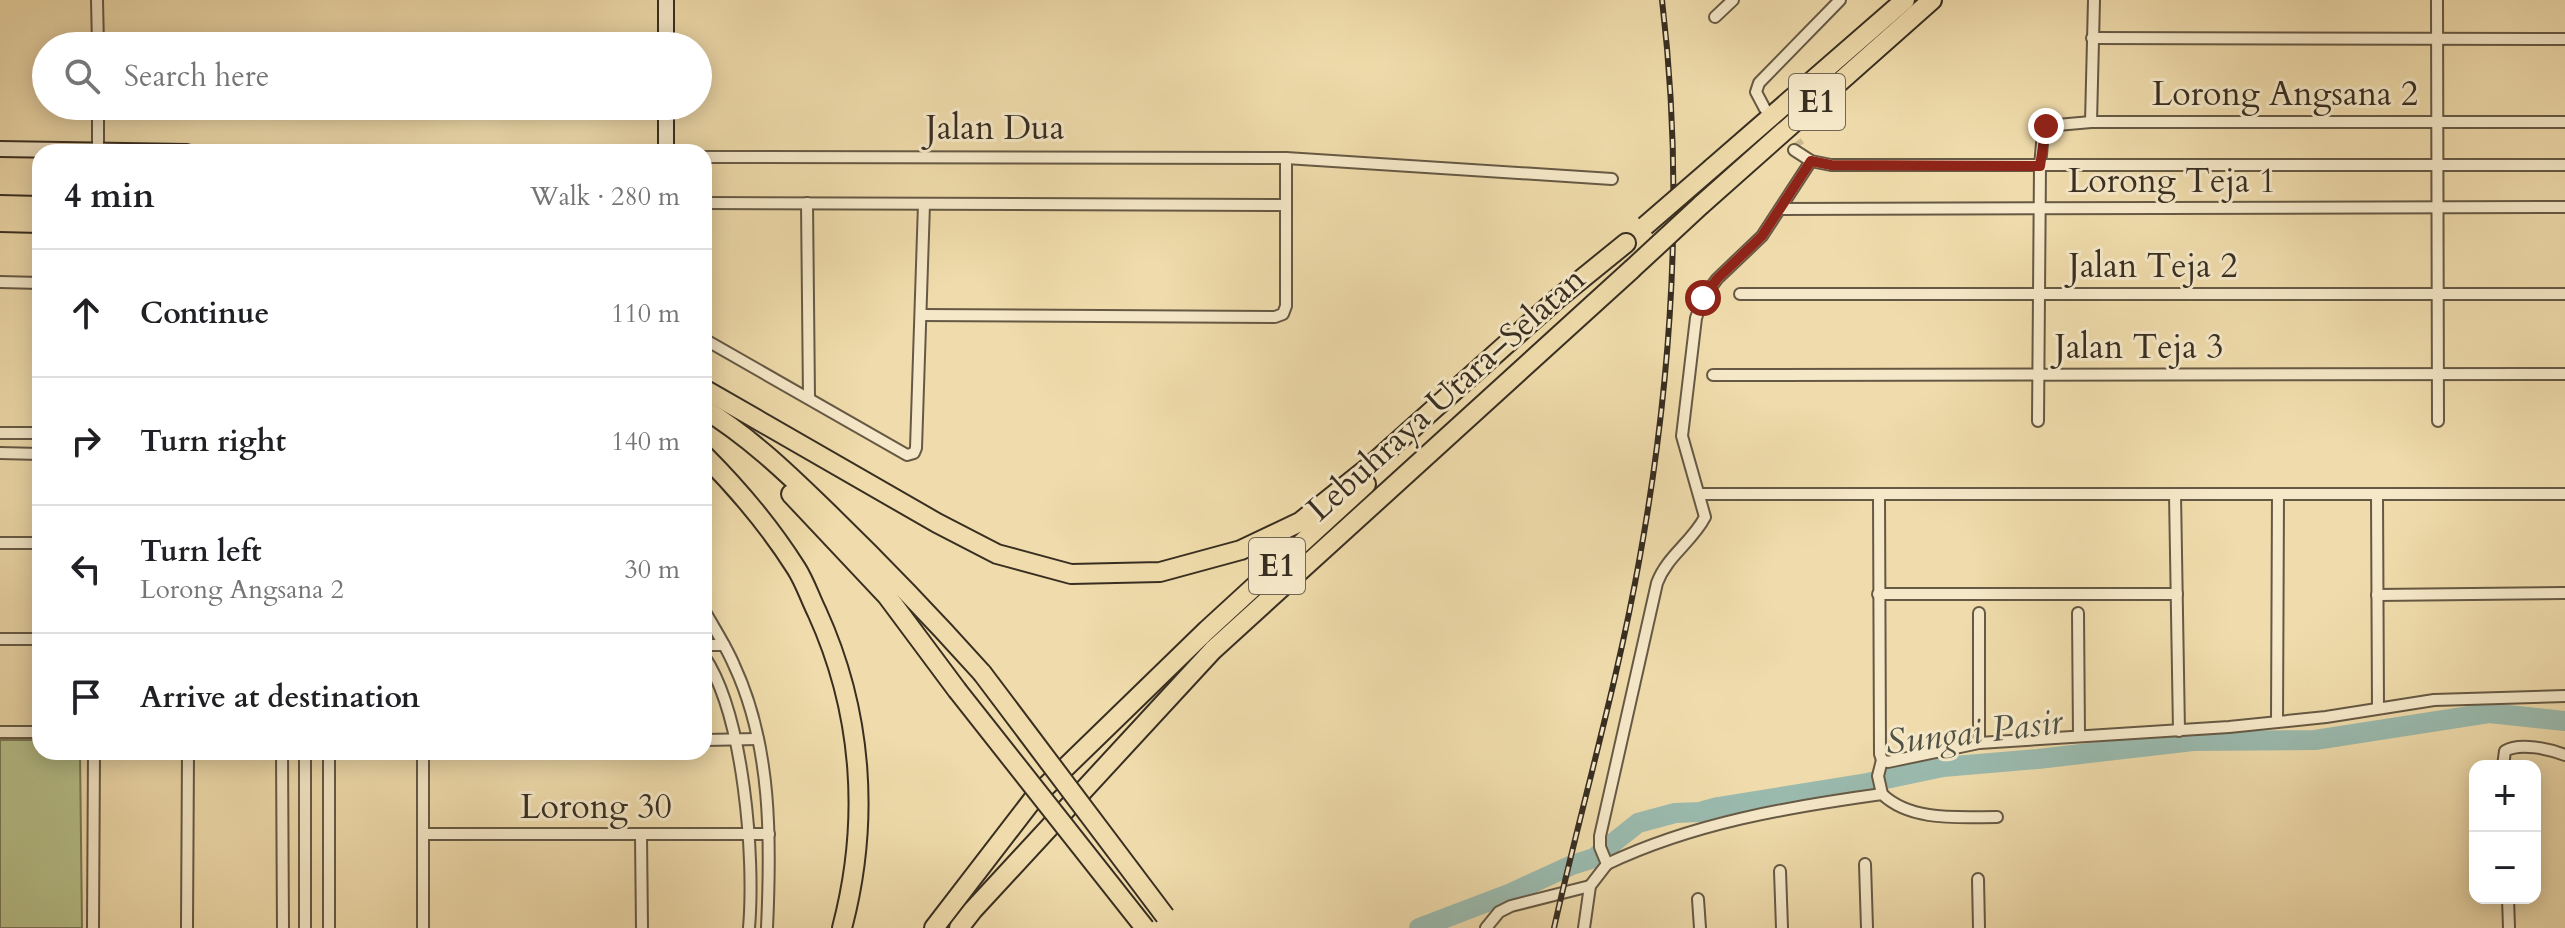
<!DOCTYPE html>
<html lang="en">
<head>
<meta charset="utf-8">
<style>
  :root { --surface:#fff; --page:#f2f2f2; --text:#202124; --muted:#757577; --line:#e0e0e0 }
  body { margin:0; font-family:Cardo,serif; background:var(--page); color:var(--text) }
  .controls { position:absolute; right:24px; bottom:24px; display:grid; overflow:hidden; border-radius:16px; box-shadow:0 4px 20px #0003 }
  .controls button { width:72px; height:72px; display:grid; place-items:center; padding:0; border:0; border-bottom:2px solid var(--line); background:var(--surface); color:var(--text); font:40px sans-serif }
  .stop { position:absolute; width:24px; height:24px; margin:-18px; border:6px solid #8f2418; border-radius:50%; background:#fff }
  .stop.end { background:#8f2418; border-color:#fff; box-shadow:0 2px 8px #0008 }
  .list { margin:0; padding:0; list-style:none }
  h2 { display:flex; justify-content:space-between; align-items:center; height:104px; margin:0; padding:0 32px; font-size:34px }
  h2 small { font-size:26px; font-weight:400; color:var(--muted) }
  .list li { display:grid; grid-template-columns:52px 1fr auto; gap:24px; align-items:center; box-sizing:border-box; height:128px; padding:0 32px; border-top:2px solid var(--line) }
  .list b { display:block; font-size:30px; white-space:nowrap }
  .list p { margin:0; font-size:26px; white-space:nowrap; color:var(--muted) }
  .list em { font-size:26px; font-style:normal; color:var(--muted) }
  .icon { flex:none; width:44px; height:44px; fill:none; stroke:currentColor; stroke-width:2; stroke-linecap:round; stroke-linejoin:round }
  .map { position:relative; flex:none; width:2565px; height:928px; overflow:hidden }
  .search { position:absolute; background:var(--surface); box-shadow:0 4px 20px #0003; left:32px; top:32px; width:680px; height:88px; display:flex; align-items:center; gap:20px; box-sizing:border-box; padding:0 28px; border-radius:44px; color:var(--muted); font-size:30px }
  .panel { position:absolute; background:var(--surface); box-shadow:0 4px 20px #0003; left:32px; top:144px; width:680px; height:616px; border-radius:24px }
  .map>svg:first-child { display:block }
  .green { fill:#b7c18b; stroke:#787856; stroke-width:2 }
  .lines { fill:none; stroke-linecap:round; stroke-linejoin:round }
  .river { stroke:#9abaae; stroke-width:20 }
  .minor-tunnel { stroke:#cab88f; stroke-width:10; stroke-dasharray:10 5; stroke-linecap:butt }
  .minor-casing { stroke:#665944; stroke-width:14 }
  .secondary-casing { stroke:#382e21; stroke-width:18 }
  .motorway-casing { stroke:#382e21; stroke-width:22 }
  .minor { stroke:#f5e8c8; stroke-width:10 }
  .secondary { stroke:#f5e8c8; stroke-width:14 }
  .motorway { stroke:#efdbab; stroke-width:18 }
  .rail-casing { stroke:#382e21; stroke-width:6 }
  .rail { stroke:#f5e8c8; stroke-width:3; stroke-dasharray:9; stroke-linecap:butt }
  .motorway-bridge-casing { stroke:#382e21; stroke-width:22; stroke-linecap:butt }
  .motorway-bridge { stroke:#efdbab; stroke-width:18 }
  .route { stroke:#8f2418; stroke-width:10 }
  .labels { text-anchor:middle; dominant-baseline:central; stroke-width:6; stroke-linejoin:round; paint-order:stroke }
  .shield { fill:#f5e8c8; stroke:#716653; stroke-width:2 }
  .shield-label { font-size:32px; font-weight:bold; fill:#382e21 }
  .street-label { font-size:34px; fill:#382e21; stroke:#f5e8c8 }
  .water-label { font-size:36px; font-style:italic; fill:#505144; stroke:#f5e8c8 }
</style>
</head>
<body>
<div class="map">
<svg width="2565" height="928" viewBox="0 0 2565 928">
  <rect width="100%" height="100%" fill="#efdbab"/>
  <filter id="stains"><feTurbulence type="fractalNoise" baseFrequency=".0025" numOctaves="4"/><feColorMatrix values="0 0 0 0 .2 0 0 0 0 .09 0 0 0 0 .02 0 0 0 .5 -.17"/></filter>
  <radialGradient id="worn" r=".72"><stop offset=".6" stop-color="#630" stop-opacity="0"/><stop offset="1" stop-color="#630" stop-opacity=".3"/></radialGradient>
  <polygon class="green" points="0,740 40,740 40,752 80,752 82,928 0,928"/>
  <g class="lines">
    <polyline class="river" points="1419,928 1511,893 1572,865 1594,858 1638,823 1675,813 1700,812 1718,807 1867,783 1943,767 2038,759 2193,741 2315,740 2489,713 2565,721"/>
    <polyline class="minor-tunnel" points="1770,105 1800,146"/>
    <g class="minor-casing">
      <g id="minor">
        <polyline points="97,0 98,46"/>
        <polyline points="2437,0 2438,421"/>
        <polyline points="1715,17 1733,0"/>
        <polyline points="2092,38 2565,39"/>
        <polyline points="98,106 98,150"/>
        <polyline points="1765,109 1756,92 1759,83 1840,0"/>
        <polyline points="2091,122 2094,0"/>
        <polyline points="1794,150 1811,161 1831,165 2565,165"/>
        <polyline points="704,157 1286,158 1612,179"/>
        <polyline points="704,203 1286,205"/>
        <polyline points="807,203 809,397"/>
        <polyline points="1780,209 2565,207"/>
        <polyline points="0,282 40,283"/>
        <polyline points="1740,294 2565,294"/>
        <polyline points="921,315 1275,317 1283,314 1286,306 1286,158"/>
        <polyline points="704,339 907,455 914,453 916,448 924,204"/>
        <polyline points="1713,375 2565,374"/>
        <polyline points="2038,421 2040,166 2043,132 2046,126 2091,122 2565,122"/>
        <polyline points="0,433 40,433"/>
        <polyline points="0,453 40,454"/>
        <polyline points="1699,494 2565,494"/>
        <polyline points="1879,494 1880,754 1882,760 1888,762 1979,743 2229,727 2326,717 2434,700 2565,696"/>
        <polyline points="2175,494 2179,731"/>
        <polyline points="2377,496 2378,708"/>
        <polyline points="0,543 40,543"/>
        <polyline points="1878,594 2177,594"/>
        <polyline points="2377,595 2565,593"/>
        <path d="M 704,610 C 714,628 726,646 734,665 C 772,746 771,841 767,928"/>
        <polyline points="1979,613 1979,743"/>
        <polyline points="2078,613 2079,736"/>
        <polyline points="0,639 40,639"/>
        <polyline points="704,645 724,645"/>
        <path d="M 704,656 C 744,715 755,857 749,928"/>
        <polyline points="2277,722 2278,494"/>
        <polyline points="0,732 40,732"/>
        <polyline points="704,740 758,739"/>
        <polyline points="282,752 283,928"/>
        <polyline points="305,752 305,928"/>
        <path d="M 1882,760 L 1878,776 L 1882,794 C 1911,822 1960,817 1997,817"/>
        <path d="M 2503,766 L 2505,751 C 2520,742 2549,749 2565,755"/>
        <polyline points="423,834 769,834"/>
        <polyline points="641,836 642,928"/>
        <path d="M 1607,864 C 1693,823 1788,807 1882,794"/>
        <polyline points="1865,864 1867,928"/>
        <polyline points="1780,871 1782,928"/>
        <polyline points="1978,879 1979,928"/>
        <polyline points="2508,898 2509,928"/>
        <polyline points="1698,899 1700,928"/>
        <polyline points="93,928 94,752"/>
        <polyline points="187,928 188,752"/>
        <polyline points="329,928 329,752"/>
        <polyline points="423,928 423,752"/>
        <polyline points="1486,928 1499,912 1511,906 1590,886"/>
        <path d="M 1584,928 L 1590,886 L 1607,864 L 1600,847 L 1600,836 L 1657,583 C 1667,556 1692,542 1705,517 L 1682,436 L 1696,318 L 1703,298 L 1717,279 L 1762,236 L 1811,161"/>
      </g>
    </g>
    <g class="secondary-casing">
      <g id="secondary">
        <polyline points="666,0 666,46"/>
        <polyline points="666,106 666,152"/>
        <polyline points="0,149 187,152"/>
      </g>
    </g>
    <g class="motorway-casing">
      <g id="motorway">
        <polyline points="1712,168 1905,0"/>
        <polyline points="0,205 40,206"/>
        <polyline points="1701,205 1932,0"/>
        <polyline points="0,222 40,223"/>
        <polyline points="704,389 937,523 997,554 1071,574 1160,572 1241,550 1300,522 1370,466 1557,299 1626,243"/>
        <path d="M 704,409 C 747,435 785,471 821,506 C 877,560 930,615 982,673"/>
        <path d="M 704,455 C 738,489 770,527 796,568 C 805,582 810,598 817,612 C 863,713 870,822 842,928"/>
        <polyline points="791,494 887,596 957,690"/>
        <polyline points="934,928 1034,798 1207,630 1366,484"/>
        <polyline points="959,928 973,910 1213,650 1632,269"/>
      </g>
    </g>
    <use href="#minor" class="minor"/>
    <use href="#secondary" class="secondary"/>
    <use href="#motorway" class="motorway"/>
    <g class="rail-casing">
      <path id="rail" d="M 1554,928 C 1582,804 1618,681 1640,556 C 1673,373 1684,185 1662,0"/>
    </g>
    <use href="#rail" class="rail"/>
    <g class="motorway-bridge-casing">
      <g id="motorway-bridge">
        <polyline points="1645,226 1712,168"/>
        <polyline points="1632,269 1701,205"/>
        <polyline points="982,673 1165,916"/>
        <polyline points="957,690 1145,928"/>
      </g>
    </g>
    <use href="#motorway-bridge" class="motorway-bridge"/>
  </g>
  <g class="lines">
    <polyline class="route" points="1703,298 1717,279 1762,236 1811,161 1831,165 2040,166 2046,126"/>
  </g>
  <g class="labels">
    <g class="shield">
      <rect x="1789" y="74" width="56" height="56" rx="6"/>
      <rect x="1249" y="538" width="56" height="56" rx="6"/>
    </g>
    <g class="shield-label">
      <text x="1817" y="102">E1</text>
      <text x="1277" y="566">E1</text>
    </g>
    <g class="street-label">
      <text x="2285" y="94">Lorong Angsana 2</text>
      <text x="995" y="128">Jalan Dua</text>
      <text x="2172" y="181">Lorong Teja 1</text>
      <text x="2153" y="266">Jalan Teja 2</text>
      <text x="2139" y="347">Jalan Teja 3</text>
      <text transform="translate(1446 394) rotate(-42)">Lebuhraya Utara–Selatan</text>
      <text x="596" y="807">Lorong 30</text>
    </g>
    <g class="water-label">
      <text transform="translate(1974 732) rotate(-7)">Sungai Pasir</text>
    </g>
  </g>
  <rect width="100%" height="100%" filter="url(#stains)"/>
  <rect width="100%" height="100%" fill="url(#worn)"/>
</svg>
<div class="controls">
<button>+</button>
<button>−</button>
</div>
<div class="stop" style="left:1703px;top:298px"></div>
<div class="stop end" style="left:2046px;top:126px"></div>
<div class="search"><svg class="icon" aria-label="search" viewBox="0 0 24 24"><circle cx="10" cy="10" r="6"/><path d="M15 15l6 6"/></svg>Search here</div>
<section class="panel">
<h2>4 min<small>Walk · 280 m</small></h2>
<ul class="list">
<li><svg class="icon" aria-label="ahead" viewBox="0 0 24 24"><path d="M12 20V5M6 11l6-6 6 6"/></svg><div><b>Continue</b></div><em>110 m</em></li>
<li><svg class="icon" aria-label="right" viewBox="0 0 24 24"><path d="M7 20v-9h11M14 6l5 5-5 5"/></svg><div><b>Turn right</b></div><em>140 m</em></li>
<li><svg class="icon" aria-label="left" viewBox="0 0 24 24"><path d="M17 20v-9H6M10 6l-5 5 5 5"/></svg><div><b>Turn left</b><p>Lorong Angsana 2</p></div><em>30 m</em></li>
<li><svg class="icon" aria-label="arrive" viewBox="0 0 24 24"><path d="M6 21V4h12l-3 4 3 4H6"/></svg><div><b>Arrive at destination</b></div></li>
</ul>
</section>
</div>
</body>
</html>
